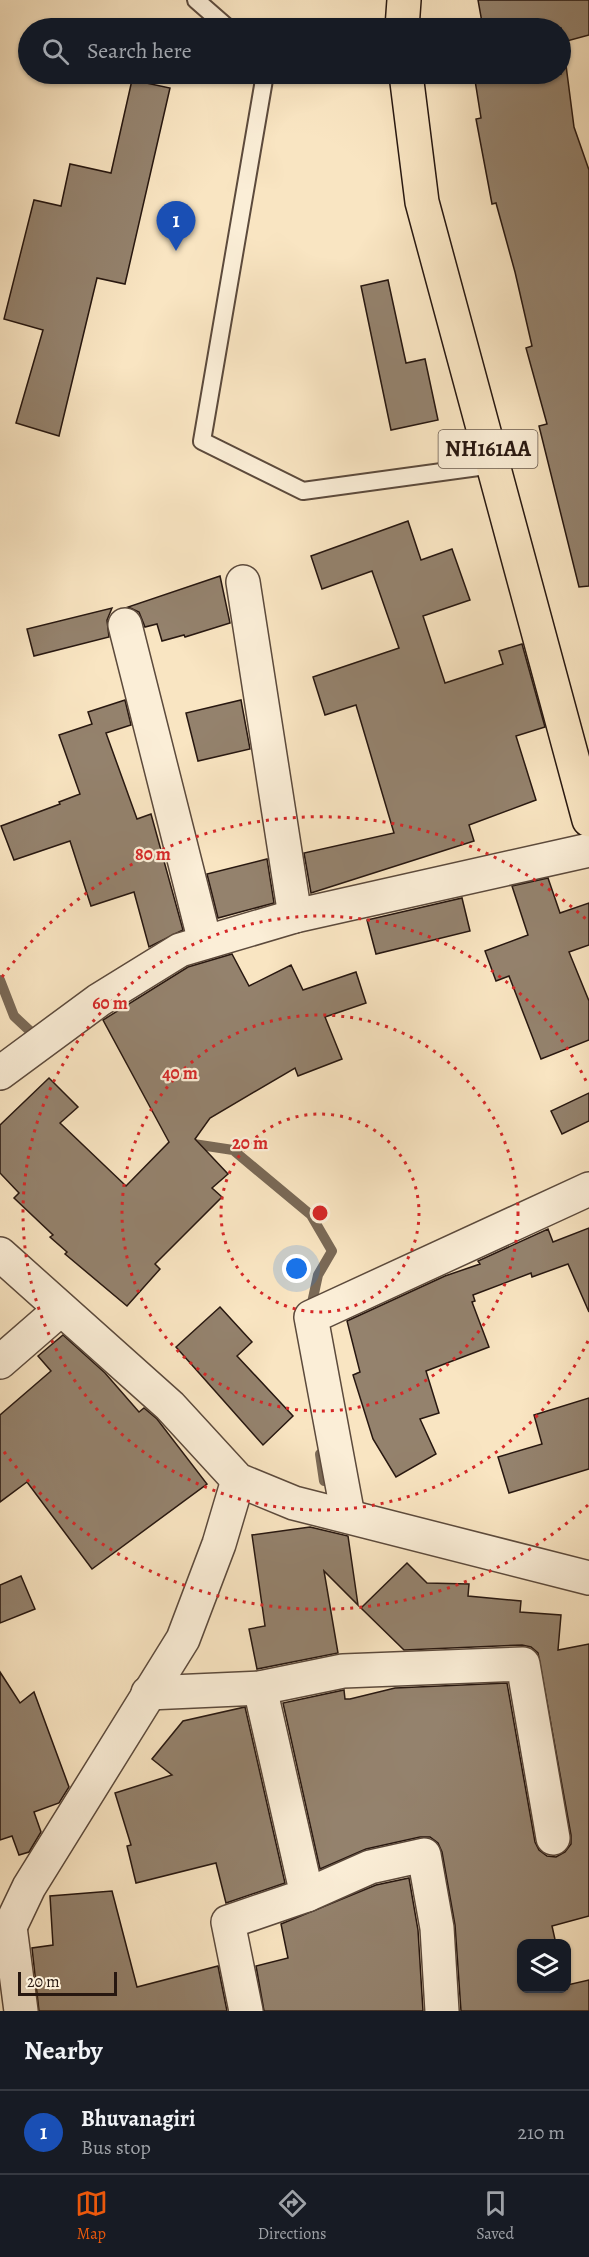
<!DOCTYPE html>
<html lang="en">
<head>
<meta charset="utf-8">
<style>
  :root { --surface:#171b24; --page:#242831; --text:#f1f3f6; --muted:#9ea1a6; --line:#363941; --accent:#ea580c }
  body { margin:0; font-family:Alegreya,serif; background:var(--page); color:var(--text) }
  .controls { position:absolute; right:18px; bottom:18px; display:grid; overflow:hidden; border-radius:12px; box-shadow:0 2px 4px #0004 }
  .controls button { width:54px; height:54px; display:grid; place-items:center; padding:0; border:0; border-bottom:2px solid var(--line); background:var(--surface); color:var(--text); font:30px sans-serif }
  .scale { position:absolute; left:18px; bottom:15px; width:99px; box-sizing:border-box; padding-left:6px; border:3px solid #271710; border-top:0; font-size:16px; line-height:21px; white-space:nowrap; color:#271710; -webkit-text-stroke:4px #fbeed7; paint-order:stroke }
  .you { position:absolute; left:297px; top:1269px; width:21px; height:21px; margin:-15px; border:4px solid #fff; border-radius:50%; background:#1a73e8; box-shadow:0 0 0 9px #1a73e833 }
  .badge { display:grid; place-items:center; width:39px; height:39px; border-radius:50%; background:var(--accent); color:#fff; font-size:20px; font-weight:700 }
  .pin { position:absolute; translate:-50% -50px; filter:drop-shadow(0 2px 3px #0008) }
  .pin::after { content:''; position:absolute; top:32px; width:21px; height:18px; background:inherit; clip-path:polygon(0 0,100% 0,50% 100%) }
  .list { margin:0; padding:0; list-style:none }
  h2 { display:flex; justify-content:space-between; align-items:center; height:78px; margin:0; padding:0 24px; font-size:26px }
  h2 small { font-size:20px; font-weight:400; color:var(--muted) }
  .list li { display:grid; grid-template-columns:39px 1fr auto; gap:18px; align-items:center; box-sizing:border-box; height:84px; padding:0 24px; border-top:2px solid var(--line) }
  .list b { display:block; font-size:22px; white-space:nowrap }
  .list p { margin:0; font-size:20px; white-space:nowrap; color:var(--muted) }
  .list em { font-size:20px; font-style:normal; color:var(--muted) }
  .icon { flex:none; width:33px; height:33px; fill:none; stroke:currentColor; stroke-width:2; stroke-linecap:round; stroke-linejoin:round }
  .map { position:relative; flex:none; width:589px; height:2011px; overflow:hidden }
  .search { position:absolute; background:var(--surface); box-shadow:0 2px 4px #0004; left:18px; right:18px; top:18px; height:66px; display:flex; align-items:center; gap:15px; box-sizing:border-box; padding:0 21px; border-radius:33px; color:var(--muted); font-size:22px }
  .sheet { height:162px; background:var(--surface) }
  nav { display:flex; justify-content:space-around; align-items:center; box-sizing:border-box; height:84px; border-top:2px solid var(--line); background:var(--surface); font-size:16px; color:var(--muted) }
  nav a { display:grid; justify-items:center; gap:3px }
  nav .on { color:var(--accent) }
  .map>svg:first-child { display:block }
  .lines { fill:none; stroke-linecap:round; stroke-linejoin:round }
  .stream { stroke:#7a6956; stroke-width:10 }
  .building { fill:#94826d; stroke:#271710; stroke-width:1.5 }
  .service-casing { stroke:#5c4a3c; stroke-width:20 }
  .minor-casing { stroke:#5c4a3c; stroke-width:36 }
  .tertiary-casing { stroke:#5c4a3c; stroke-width:36 }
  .trunk-casing { stroke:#271710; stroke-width:36 }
  .service { stroke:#fbeed7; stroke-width:16 }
  .minor { stroke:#fbeed7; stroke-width:33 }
  .tertiary { stroke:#fbeed7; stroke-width:33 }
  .trunk { stroke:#f9e5c2; stroke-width:33 }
  .ring { fill:none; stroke:#d62828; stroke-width:3; stroke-dasharray:3 6 }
  .labels { text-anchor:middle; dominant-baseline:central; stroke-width:4.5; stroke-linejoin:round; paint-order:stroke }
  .shield { fill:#fbeed7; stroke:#67584c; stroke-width:1.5 }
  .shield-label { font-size:22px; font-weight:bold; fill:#271710 }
  .centre { fill:#d62828; stroke:#fbeed7; stroke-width:3 }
  .ring-label { font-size:18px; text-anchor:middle; font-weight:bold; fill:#d62828; stroke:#fbeed7; stroke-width:4.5; stroke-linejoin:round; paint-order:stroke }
</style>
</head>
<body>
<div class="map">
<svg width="589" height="2011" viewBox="0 0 589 2011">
  <rect width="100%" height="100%" fill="#f9e5c2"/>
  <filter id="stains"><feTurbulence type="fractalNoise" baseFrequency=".00333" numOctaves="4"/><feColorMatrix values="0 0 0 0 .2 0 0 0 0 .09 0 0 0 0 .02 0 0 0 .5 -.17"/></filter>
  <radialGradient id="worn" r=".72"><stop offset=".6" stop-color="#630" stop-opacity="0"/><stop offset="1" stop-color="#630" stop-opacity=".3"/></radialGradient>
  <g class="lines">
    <g class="stream">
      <polyline points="0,980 14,1016 30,1031"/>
      <polyline points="187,1143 233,1150 311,1215 332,1251 318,1275 310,1312"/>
      <polyline points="320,1454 324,1481"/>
    </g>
  </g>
  <g class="building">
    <polygon points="478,0 589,0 589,35 563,42 574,127 589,170 589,586 579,587 539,426 547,424 526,348 532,346 515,272 496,203 492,204 476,119 481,118 474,74 561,74 561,28 483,28"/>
    <polygon points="132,80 170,88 125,284 97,278 59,436 16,423 43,330 4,319 34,200 61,206 70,164 111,173"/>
    <polygon points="388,280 406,363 425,359 438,420 391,430 361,286"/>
    <polygon points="408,521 421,560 452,549 470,600 423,616 445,683 503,664 499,651 522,644 545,727 516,736 536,800 469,825 474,841 311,893 304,853 394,833 356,705 325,715 313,677 399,648 372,571 322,589 311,556"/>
    <polygon points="220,576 230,623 185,637 184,635 162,641 157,624 145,627 139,612 128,607"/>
    <polygon points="112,608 107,620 109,637 34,656 27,629"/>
    <polygon points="125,700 131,725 106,733 137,819 151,814 183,930 149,947 134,892 91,906 70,841 14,860 1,826 60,804 59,802 80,794 59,735 92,724 88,712"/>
    <polygon points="241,700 250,749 198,761 186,713"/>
    <polygon points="267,859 274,903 218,918 207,874"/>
    <polygon points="548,878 560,913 589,903 589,945 569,952 589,1001 589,1040 541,1059 509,976 496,981 485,951 528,935 512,886"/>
    <polygon points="462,898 470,931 376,954 367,920"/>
    <polygon points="232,954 249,986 291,965 303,990 356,972 366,1003 325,1017 342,1059 298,1076 295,1068 210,1118 195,1139 228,1174 212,1188 222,1197 155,1264 160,1269 127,1306 65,1254 67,1252 50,1237 53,1235 14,1198 19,1193 0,1173 0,1125 49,1078 78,1107 60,1123 126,1186 169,1142 103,1020 188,967"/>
    <polygon points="589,1093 589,1121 562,1134 551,1111"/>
    <polygon points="589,1228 589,1312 568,1264 532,1277 531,1273 473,1295 475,1301 472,1302 489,1347 426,1371 439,1413 420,1419 436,1454 396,1477 373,1439 353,1375 360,1372 347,1321 445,1276 480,1264 478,1261 548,1229 553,1242"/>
    <polygon points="220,1307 252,1342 237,1356 293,1416 263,1445 176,1347"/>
    <polygon points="63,1335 105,1373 139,1412 144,1408 157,1419 207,1484 92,1569 27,1482 0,1502 0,1415 51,1371 38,1356"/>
    <polygon points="589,1398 589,1469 509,1493 498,1457 542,1444 534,1415"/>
    <polygon points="310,1527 348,1536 358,1605 324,1571 338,1653 257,1669 249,1629 265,1626 252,1535"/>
    <polygon points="407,1563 427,1583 469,1584 468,1596 521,1601 520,1612 561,1615 558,1650 589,1644 589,1916 552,1926 556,1944 522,1944 522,1989 567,1989 567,1985 589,1980 589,2011 461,2011 455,1925 442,1852 438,1843 430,1837 420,1837 366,1849 320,1869 283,1703 344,1690 345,1699 350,1699 395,1688 507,1683 535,1842 539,1850 547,1856 556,1857 565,1852 571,1844 571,1835 538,1653 531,1647 522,1645 404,1650 361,1608"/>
    <polygon points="21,1576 35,1609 0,1623 0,1585"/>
    <polygon points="0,1672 20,1703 34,1692 69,1787 59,1803 34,1812 41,1832 29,1852 19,1855 12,1836 0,1840"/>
    <polygon points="245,1707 285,1883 226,1903 216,1863 136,1883 127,1846 131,1845 115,1793 172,1775 152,1759 183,1721"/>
    <polygon points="409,1878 418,1930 423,2011 264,2011 256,1966 288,1958 281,1924 376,1885"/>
    <polygon points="112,1891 137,1987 218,1966 227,2011 39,2011 32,1948 53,1945 50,1896"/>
  </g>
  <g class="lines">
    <g class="service-casing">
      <g id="service">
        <polyline points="196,0 228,28"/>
        <polyline points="265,74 202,441 303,491 493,465"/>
      </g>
    </g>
    <g class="minor-casing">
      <g id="minor">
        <polyline points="243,582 295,916"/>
        <polyline points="125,625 205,942"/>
        <polyline points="0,1073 99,1000 180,950 295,916 589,850"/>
        <polyline points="0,1362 61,1309"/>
        <polyline points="348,1516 311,1317 589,1189"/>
        <polyline points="148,1693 260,1688 343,1671 523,1664 553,1838"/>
        <polyline points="307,1895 370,1867 424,1855 437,1928 442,2011"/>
        <polyline points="10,1927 21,2011"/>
        <polyline points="0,1929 10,1927 29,1887 183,1639 219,1544 238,1480"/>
        <polyline points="246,2011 228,1922 307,1895 260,1688"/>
      </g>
    </g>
    <g class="tertiary-casing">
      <polyline id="tertiary" points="0,1254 170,1406 238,1480 294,1503 589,1578"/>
    </g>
    <g class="trunk-casing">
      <g id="trunk">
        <polyline points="402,28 404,0"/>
        <polyline points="406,74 422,202 589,820"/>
      </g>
    </g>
    <use href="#service" class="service"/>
    <use href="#minor" class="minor"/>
    <use href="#tertiary" class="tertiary"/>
    <use href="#trunk" class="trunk"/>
  </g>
  <g class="ring">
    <circle cx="320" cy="1213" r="99"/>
    <circle cx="320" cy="1213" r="198"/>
    <path d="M588 1341A297 297 0 1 1 588 1085"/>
    <path d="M588 1505A396 396 0 0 1 2 1449M2 977A396 396 0 0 1 588 921"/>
  </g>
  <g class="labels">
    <rect class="shield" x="438.5" y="430" width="99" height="38" rx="4.5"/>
    <g class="shield-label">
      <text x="488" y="449">NH161AA</text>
    </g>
  </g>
  <circle cx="320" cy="1213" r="9" class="centre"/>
  <g class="ring-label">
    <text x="153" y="860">80 m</text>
    <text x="110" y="1009">60 m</text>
    <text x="180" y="1079">40 m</text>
    <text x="250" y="1149">20 m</text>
  </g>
  <rect width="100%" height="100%" filter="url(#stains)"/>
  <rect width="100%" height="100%" fill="url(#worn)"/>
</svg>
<div class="controls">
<button><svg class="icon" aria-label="layers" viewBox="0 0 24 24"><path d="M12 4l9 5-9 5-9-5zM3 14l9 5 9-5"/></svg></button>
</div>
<div class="scale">20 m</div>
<div class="you"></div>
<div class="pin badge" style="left:176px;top:251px;background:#1a4fb4">1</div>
<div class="search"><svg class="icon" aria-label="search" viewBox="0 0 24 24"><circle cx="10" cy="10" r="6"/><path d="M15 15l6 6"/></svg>Search here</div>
</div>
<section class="sheet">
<h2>Nearby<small></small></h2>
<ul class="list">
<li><span class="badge" style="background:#1a4fb4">1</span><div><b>Bhuvanagiri</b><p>Bus stop</p></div><em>210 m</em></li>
</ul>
</section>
<nav>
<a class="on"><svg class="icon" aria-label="map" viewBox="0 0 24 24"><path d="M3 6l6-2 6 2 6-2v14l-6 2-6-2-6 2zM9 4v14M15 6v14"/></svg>Map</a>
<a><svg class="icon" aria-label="directions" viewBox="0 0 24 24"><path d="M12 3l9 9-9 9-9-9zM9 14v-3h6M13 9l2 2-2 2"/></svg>Directions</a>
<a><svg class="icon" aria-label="saved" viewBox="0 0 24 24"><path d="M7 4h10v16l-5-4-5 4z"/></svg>Saved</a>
</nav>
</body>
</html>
